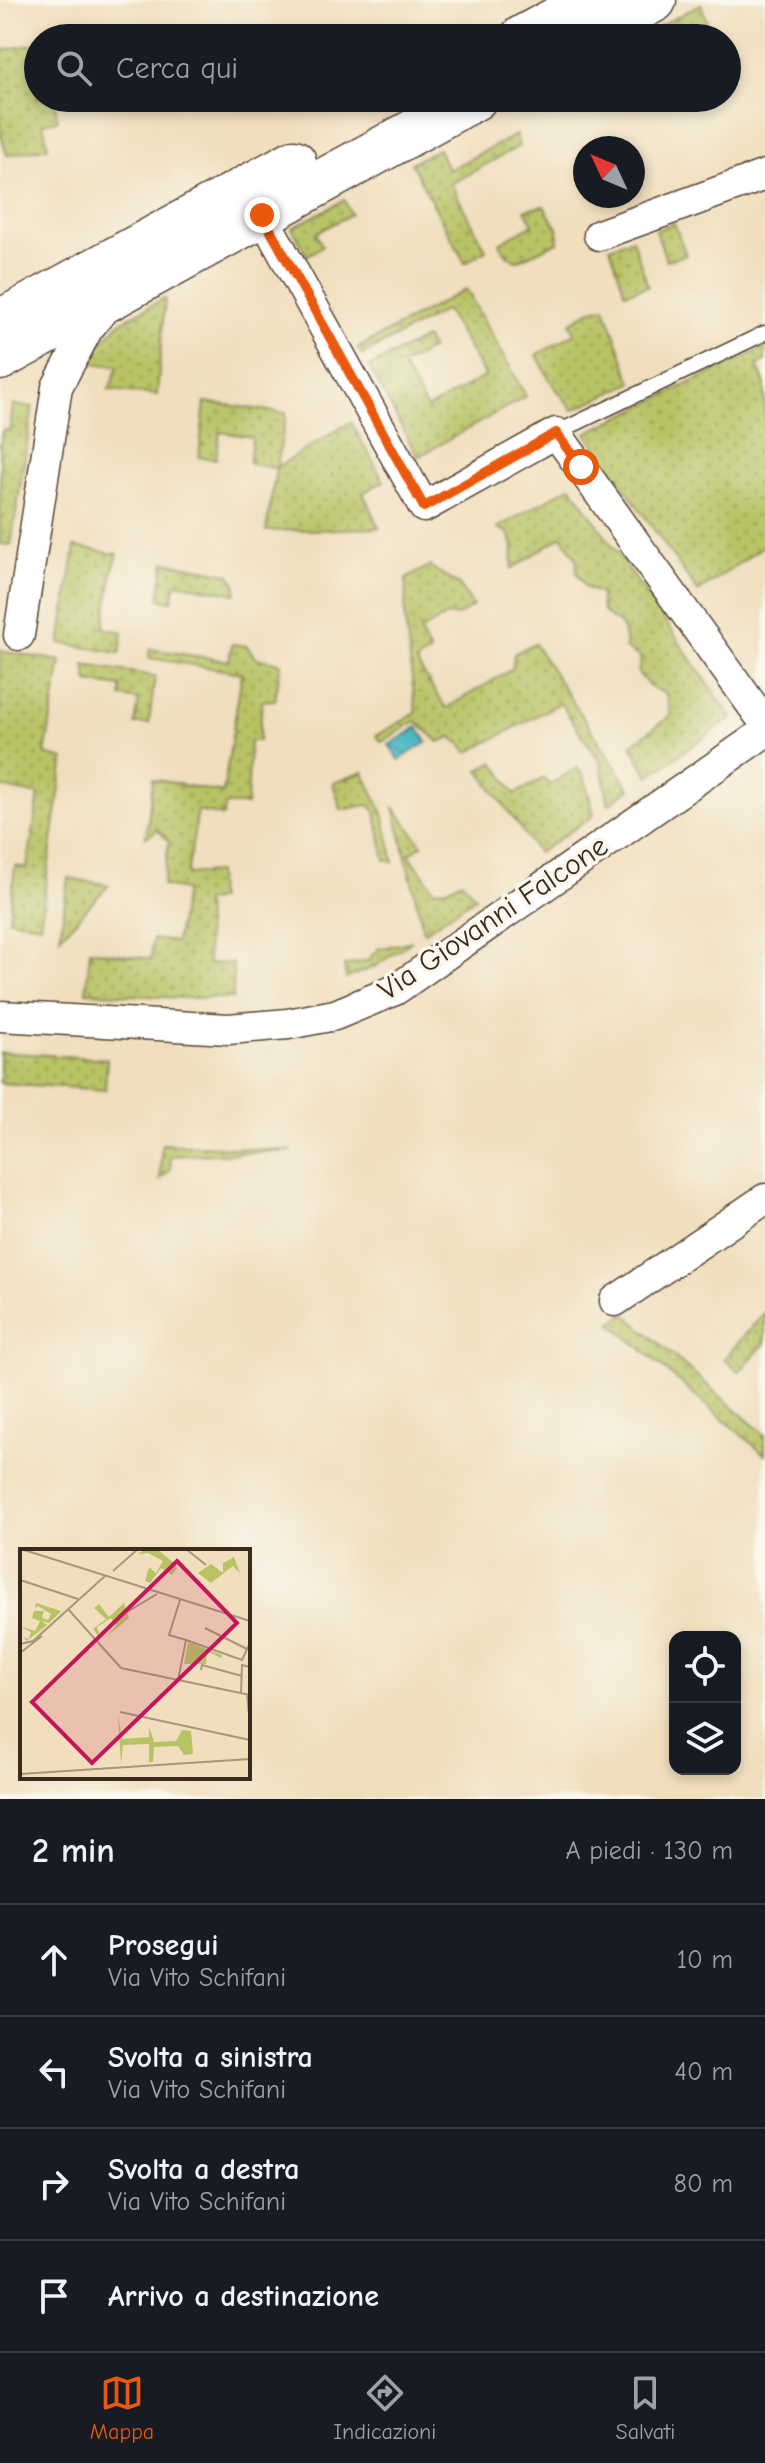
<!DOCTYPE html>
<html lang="it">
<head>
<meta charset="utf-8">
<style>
  :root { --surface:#171b24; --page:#20242c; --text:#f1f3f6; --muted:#9ea1a6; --line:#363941; --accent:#ea580c }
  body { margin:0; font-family:"Comic Neue",sans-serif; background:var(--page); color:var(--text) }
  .controls { position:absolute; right:24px; bottom:24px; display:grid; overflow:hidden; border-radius:16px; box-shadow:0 4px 12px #0003 }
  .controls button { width:72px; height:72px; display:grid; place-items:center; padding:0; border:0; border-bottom:2px solid var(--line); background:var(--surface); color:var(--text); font:40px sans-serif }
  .compass { position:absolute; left:573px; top:136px; width:72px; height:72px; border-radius:50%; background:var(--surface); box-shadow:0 4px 12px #0003; rotate:314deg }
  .stop { position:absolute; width:24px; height:24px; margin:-18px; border:6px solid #ea580c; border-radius:50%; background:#fff }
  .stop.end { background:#ea580c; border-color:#fff; box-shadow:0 2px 8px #0008 }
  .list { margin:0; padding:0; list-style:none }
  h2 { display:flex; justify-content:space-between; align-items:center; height:104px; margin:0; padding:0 32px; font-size:34px }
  h2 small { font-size:26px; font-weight:400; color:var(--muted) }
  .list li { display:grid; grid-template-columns:52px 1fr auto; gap:24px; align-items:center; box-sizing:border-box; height:112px; padding:0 32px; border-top:2px solid var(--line) }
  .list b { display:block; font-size:30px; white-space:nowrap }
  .list p { margin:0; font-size:26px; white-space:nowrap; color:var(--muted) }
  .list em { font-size:26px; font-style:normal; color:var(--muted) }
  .icon { flex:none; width:44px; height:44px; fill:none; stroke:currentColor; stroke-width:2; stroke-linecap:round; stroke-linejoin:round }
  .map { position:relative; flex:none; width:765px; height:1799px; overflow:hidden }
  .search { position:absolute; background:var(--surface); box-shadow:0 4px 12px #0003; left:24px; right:24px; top:24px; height:88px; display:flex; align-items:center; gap:20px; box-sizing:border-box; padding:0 28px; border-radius:44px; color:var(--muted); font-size:30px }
  .sheet { height:552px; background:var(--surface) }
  nav { display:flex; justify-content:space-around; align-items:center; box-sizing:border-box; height:112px; border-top:2px solid var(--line); background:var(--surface); font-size:22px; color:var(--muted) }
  nav a { display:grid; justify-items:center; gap:4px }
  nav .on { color:var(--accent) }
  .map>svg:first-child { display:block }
  .park { fill:url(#park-dots); stroke:#797642; stroke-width:2 }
  .water { fill:url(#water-waves); stroke:#427072; stroke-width:2 }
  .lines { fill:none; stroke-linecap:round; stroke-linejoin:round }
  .lane-casing { stroke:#564536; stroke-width:17 }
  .street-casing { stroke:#564536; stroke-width:33 }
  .primary-casing { stroke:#564536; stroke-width:47 }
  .lane { stroke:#fff; stroke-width:14 }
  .street { stroke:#fff; stroke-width:30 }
  .primary { stroke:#fff; stroke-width:44 }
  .route { stroke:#ea580c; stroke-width:10 }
  .labels { text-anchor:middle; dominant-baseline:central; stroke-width:7; stroke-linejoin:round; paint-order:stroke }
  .street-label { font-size:30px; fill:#3b2a1e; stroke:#fbf7ec }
  .inset-road { fill:none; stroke:#a8967d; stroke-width:2 }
  .view { fill:#c2185b; fill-opacity:0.15; stroke:#c2185b; stroke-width:4 }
  .inset-edge { fill:none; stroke:#3b2a1e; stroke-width:4 }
</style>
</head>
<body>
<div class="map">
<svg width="765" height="1799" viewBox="0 0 765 1799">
  <defs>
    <pattern id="park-dots" width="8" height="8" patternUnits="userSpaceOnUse" patternTransform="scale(2)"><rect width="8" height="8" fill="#b7c365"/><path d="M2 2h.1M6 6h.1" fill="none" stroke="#969f53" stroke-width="1.8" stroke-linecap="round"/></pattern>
    <pattern id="water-waves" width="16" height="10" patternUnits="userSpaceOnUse" patternTransform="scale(2)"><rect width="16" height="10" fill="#4ab7c6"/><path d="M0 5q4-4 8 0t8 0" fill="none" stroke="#3f95a0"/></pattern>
  </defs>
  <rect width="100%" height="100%" fill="#fbf7ec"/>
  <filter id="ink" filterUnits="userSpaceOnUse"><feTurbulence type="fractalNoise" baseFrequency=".0125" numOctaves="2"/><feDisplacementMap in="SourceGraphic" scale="16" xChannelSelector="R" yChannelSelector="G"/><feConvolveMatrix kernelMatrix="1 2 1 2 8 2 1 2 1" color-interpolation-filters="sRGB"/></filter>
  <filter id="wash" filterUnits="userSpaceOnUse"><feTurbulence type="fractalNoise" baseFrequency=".006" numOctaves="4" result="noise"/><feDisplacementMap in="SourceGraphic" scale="32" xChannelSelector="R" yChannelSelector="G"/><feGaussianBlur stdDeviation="1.8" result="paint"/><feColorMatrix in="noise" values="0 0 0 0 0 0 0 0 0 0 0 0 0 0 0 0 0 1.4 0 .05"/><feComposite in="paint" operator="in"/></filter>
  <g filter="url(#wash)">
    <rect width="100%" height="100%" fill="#f0debc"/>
    <g class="park">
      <polygon points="701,4 713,38 664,38 660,26"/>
      <polygon points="38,43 38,98 54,98 58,120 43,123 48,147 7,155 0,131 0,51"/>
      <polygon points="516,135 519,146 451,184 486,250 465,263 411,163 438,149 448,170"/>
      <polygon points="344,200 351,214 316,233 322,246 307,256 292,228"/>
      <polygon points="544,206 558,230 558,242 516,261 507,255 499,243 533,224 525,210"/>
      <polygon points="674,223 686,255 666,260 656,230"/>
      <polygon points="632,239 648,286 625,293 610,247"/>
      <polygon points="466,289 526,396 418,457 369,367 425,338 432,349 402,365 427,409 485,376 446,310 362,355 358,348"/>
      <polygon points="165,298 157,395 109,390 118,366 89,363 101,343 119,323"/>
      <polygon points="605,307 632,383 573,410 551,382 537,355 575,333 570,323 589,311"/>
      <polygon points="765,347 765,361 757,365 765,384 765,545 698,592 586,433"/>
      <polygon points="205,402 286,413 277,467 351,422 384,481 363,493 379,528 266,531 276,468 249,464 252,437 220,432 216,459 199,457"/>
      <polygon points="13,405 33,407 11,545 0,544 0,443 2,431 10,430"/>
      <path d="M 571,486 L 732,718 L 649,776 L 631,745 L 671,715 L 666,694 L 650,687 L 638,673 L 641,658 L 625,648 C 627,607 598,631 601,594 L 586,588 L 577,573 L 576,558 L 562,536 L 512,569 L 513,546 L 509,533 L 497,528 Z"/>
      <polygon points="75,547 118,554 113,569 104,628 123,632 120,653 60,643"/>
      <polygon points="165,562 229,574 236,583 236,594 176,583 172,601 159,599"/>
      <polygon points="429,566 459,585 473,606 458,616 447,615 420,632 430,652 416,662 446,708 512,669 514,654 534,643 630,789 609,804 600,761 560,703 468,753 462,745 451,737 439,742 416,721 382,742 376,736 416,713 405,619 406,579"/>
      <polygon points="232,644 247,646 256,658 281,663 275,700 262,701 259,741 250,741 247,805 226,805 223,816 198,811 187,874 217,872 218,900 205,901 208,964 233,963 233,998 178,998 86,992 90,950 151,959 153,939 176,942 185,890 163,886 169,841 158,830 146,837 153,779 223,793 242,673 149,658 150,649 229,661"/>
      <polygon points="0,651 61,661 45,754 64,759 40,925 9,919 15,866 27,868 39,795 0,787"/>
      <polygon points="85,665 155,676 149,724 135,724 139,700 121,697 121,687 88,682"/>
      <polygon points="494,762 515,794 544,778 549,785 577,768 584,776 594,815 538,853 479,770"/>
      <polygon points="363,772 383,813 394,862 385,860 375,810 367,805 341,810 333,783"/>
      <polygon points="394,807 422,845 409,854 434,890 449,888 462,881 475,897 424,932"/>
      <polygon points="68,878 109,885 60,937"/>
      <polygon points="412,941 374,967 346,978 344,966 367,961 378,949"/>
      <polygon points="0,1052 107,1059 105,1090 0,1083"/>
      <polygon points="162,1144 292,1151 170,1156 171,1169 160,1179"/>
      <polygon points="765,1312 765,1343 739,1372 724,1359"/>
      <polygon points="625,1314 765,1435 765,1455 611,1323"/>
    </g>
    <polygon class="water" points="418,727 427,742 399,760 389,745"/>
  </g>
  <g filter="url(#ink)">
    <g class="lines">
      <g class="lane-casing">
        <polyline id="lane" points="556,433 765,333"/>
      </g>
      <g class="street-casing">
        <g id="street">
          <polyline points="262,215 424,507 556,433 765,723"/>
          <polyline points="599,235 765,175"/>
          <polyline points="19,635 57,387 87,330 106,306"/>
          <polyline points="0,1016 228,1029 288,1024 335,1015 395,990 765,732"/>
          <polyline points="615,1301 765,1199"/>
        </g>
      </g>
      <g class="primary-casing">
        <g id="primary">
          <polyline points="522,38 592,0"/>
          <polyline points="585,38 654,0"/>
          <polyline points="0,322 294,162"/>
          <polyline points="0,358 475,98"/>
        </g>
      </g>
      <use href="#lane" class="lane"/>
      <use href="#street" class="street"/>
      <use href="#primary" class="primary"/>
    </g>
  </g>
  <g class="lines" filter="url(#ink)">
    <polyline class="route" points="262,215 424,507 556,433 581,467"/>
  </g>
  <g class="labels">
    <g class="street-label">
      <text transform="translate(493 918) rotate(-34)">Via Giovanni Falcone</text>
    </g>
  </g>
  <g transform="translate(20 1549)">
    <rect width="230" height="230" fill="#f0debc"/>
    <path d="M 125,0 L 137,0 L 154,14 L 157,19 L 152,26 L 141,19 L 130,34 L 125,32 L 129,18 L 136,24 L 143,12 L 128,4 L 118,5 ZM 214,8 L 220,24 L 213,17 L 191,34 L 178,24 L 191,15 L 203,24 L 203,14 ZM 16,54 L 41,62 L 29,74 L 21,72 L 27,76 L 7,92 L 3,88 L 9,90 L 11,83 L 0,77 L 15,82 L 20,72 L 12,69 L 14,62 L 24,62 L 22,69 L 28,71 L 31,65 L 18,57 L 15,59 ZM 104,54 L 109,69 L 86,88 L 96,77 L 91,69 L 77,78 L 80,89 L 73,80 L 86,70 L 74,59 L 79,55 L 89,68 ZM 168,93 L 202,106 L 201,109 L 187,102 L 186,115 L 164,115 ZM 98,165 L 102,190 L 129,188 L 129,177 L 134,193 L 156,192 L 162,181 L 171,182 L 173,205 L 164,206 L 158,197 L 134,198 L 133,213 L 129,213 L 129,195 L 103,196 L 101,215 Z" fill="#b7c365"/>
    <path class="inset-road" d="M 1,0 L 230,72M 166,0 L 186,16M 93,22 L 118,0M 0,31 L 58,50M 48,60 L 101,119 L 230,146M 107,63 L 137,45M 185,79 L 227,100M 166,91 L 222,111 L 230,94M 0,95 L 13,92 L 85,27M 0,104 L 22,87M 181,121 L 182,116 L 222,127M 158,131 L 166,91 L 149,86 L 160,51M 221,144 L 222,116 L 230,118M 227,145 L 230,176M 100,163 L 230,191M 0,225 L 230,210"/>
    <path class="view" d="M 157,12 L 217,74 L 72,214 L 12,153 Z"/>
    <rect width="230" height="230" class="inset-edge"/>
  </g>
</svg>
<div class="controls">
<button><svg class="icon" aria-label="locate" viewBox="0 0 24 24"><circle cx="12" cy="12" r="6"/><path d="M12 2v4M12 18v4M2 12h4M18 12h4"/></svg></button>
<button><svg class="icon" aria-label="layers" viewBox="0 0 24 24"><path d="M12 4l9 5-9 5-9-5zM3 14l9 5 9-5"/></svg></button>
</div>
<svg class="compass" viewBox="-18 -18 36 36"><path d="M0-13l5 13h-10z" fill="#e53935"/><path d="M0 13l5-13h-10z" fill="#9ea1a6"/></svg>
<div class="stop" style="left:581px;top:467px"></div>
<div class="stop end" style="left:262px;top:215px"></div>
<div class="search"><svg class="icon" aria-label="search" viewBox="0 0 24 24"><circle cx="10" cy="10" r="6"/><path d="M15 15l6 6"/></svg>Cerca qui</div>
</div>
<section class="sheet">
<h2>2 min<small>A piedi · 130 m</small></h2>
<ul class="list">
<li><svg class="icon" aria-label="ahead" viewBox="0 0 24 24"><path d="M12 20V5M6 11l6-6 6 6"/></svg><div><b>Prosegui</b><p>Via Vito Schifani</p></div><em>10 m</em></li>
<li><svg class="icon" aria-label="left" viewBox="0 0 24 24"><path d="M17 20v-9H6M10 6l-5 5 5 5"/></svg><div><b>Svolta a sinistra</b><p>Via Vito Schifani</p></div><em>40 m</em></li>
<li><svg class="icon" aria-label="right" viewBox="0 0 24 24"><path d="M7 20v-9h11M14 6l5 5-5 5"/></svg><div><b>Svolta a destra</b><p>Via Vito Schifani</p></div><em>80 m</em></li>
<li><svg class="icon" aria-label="arrive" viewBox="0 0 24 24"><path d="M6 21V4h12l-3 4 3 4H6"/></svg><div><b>Arrivo a destinazione</b></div></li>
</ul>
</section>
<nav>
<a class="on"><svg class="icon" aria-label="map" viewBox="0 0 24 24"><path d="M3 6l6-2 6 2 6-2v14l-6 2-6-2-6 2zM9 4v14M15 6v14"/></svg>Mappa</a>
<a><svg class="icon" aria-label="directions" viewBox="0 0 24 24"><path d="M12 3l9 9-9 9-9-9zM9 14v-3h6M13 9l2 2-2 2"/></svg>Indicazioni</a>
<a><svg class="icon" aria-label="saved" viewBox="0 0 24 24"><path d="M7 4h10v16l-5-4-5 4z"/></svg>Salvati</a>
</nav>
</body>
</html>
